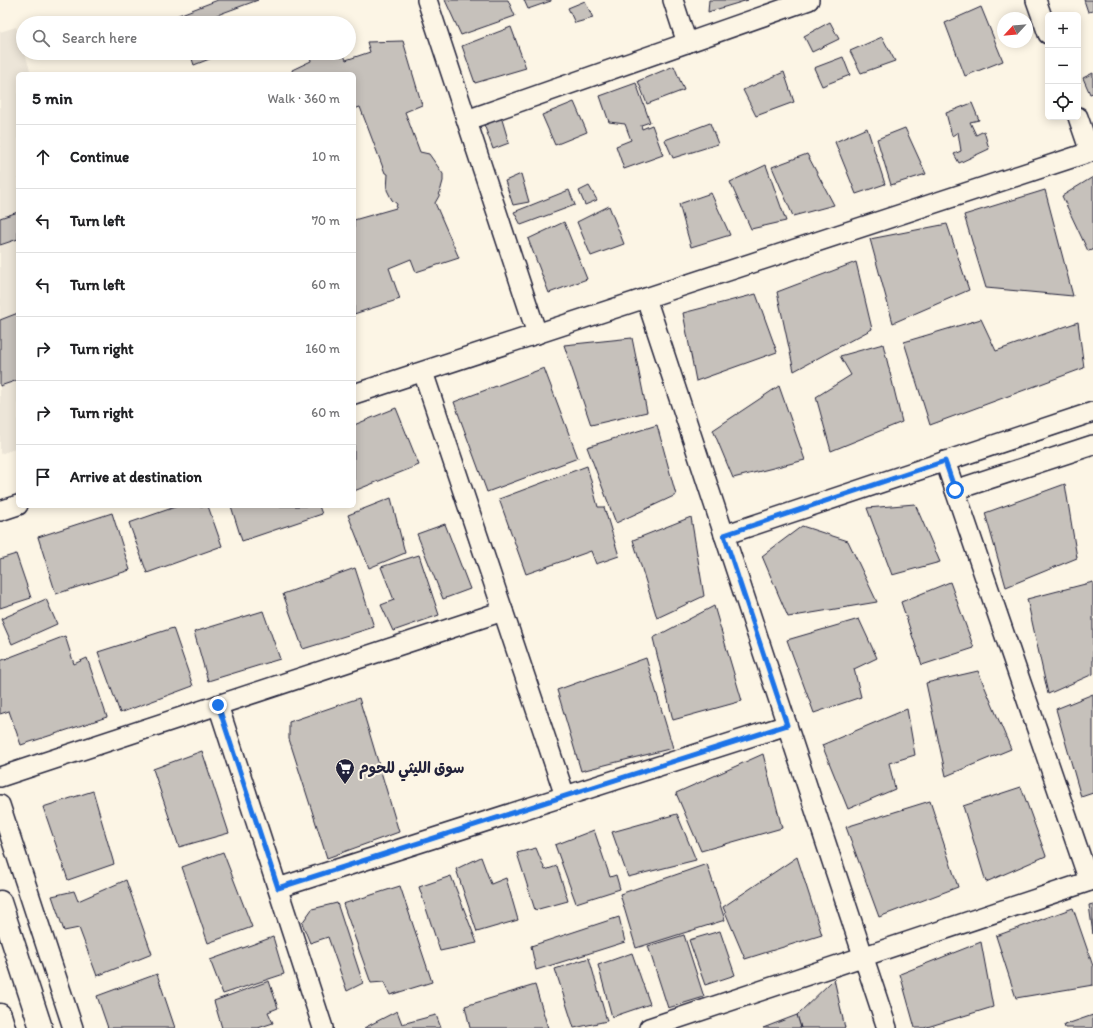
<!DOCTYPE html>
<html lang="en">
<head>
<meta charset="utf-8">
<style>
  :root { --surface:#fff; --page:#f6f6f6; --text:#202124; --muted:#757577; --line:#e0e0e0 }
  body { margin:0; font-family:Itim,"Playpen Sans Arabic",sans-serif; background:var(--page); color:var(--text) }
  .controls { position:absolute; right:12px; top:12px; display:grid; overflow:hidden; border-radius:6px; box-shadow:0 2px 10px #0003 }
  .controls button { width:36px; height:36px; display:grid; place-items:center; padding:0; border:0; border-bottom:1px solid var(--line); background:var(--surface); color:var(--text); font:20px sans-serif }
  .compass { position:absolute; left:997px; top:12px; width:36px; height:36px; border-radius:50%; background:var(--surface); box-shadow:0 2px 10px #0003; rotate:244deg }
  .stop { position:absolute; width:12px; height:12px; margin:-9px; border:3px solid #1a73e8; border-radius:50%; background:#fff }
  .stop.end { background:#1a73e8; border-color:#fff; box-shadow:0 1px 4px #0008 }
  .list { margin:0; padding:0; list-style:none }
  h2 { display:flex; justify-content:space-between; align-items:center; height:52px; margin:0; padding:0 16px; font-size:17px }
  h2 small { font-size:13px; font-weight:400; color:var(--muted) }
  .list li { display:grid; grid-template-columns:26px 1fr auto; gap:12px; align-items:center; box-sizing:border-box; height:64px; padding:0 16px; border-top:1px solid var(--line) }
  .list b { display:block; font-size:15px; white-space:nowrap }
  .list em { font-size:13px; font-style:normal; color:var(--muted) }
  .icon { flex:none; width:22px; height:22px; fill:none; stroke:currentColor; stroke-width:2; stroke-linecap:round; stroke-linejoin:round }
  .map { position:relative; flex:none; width:1093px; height:1028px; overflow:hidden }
  .search { position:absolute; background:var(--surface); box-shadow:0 2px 10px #0003; left:16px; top:16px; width:340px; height:44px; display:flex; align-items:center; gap:10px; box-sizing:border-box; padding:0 14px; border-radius:22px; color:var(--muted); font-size:15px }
  .panel { position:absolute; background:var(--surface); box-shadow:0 2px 10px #0003; left:16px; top:72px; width:340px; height:436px; border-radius:6px }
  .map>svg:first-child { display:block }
  .built { fill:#ece5d8 }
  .building { fill:#c6c1bb; stroke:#22223b }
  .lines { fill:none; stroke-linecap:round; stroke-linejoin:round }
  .minor-casing { stroke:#22223b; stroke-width:22 }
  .primary-casing { stroke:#22223b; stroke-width:25 }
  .minor { stroke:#fcf5e5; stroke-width:19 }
  .primary { stroke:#fcf5e5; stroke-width:22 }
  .route { stroke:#1a73e8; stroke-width:5 }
  .labels { text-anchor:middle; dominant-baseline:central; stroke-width:4; stroke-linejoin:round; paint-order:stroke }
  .poi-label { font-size:15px; font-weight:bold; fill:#22223b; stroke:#fcf5e5; text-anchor:start }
</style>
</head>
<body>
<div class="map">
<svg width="1093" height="1028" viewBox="0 0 1093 1028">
  <rect width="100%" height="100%" fill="#fcf5e5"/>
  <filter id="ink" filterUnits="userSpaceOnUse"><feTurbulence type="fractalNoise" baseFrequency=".025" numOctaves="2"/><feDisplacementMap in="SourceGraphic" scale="8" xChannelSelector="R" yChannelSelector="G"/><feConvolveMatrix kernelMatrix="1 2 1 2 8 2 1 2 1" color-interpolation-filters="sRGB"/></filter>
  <g filter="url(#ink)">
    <polygon class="built" points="16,27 23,53 25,53 31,74 18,74 18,448 0,454 0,32"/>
    <g class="building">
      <polygon points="218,0 258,0 198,22 199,23 178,23 176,16"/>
      <polygon points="445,0 508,0 515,16 461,35"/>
      <polygon points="524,0 551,0 551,1 528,9"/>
      <polygon points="709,0 748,0 708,12"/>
      <polygon points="1084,0 1093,0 1093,11 1088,12"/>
      <polygon points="585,1 593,18 575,23 568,8"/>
      <polygon points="981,7 1003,61 965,76 945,23"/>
      <polygon points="830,22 839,39 812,52 804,36"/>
      <polygon points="511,27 526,68 475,83 462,46"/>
      <polygon points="882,37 895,61 861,73 850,51"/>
      <polygon points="403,41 422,105 405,112 420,152 429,154 443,174 443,181 439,196 435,203 459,258 416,272 411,259 389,268 400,299 354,314 354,220 396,208 397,204 392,200 387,190 388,174 385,173 360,107 354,109 354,74 293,74 292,70 311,61 310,56 318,53 343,53 346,60 370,52 367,42"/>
      <polygon points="190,53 210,53 212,58 194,65"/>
      <polygon points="843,57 850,75 822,86 814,68"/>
      <polygon points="674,66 684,90 647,104 638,81"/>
      <polygon points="784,72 794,102 756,116 743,90"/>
      <polygon points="1093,73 1093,93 1090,94 1083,78"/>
      <polygon points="636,83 650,122 641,125 642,129 652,125 663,155 624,169 616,146 631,140 625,124 609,122 600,96"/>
      <polygon points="574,102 587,132 555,145 542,115"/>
      <polygon points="972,103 979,120 970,122 976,135 984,131 989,149 959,163 954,154 961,151 958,132 952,136 946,113"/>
      <polygon points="500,113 509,143 493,149 482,119"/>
      <polygon points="710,123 718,144 673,158 665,140"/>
      <polygon points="867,128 885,184 856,194 835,142"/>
      <polygon points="905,128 926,174 891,185 877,139"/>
      <polygon points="807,154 834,205 793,216 772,167"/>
      <polygon points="766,165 786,221 751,229 730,182"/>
      <polygon points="521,174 529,202 513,205 505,181"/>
      <polygon points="1093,177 1093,250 1088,251 1062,196"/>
      <polygon points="589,186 597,200 585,205 579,191"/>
      <polygon points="569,190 575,205 521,225 514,212"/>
      <polygon points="1045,190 1073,296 986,288 964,215"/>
      <polygon points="711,193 730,235 691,247 679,204"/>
      <polygon points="609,206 624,244 591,256 577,222"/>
      <polygon points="18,212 18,239 0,245 0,218"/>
      <polygon points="564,222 587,279 549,293 528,239"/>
      <polygon points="947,224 969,290 893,323 870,239"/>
      <polygon points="856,262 872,329 794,371 777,292"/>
      <polygon points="756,294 777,352 696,381 683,313"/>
      <polygon points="18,313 18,380 0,386 0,320"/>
      <polygon points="981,319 996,351 1078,322 1084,368 930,425 904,342"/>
      <polygon points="632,338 647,412 591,425 564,345"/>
      <polygon points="883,344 902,422 831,451 816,397 851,375 840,356"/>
      <polygon points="544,368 578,458 487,492 454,402"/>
      <polygon points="779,386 805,460 733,478 713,430"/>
      <polygon points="396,408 419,465 354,491 354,425"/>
      <polygon points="657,425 676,495 616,523 587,447"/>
      <polygon points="587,466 598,507 604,507 619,556 596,564 591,551 526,574 499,499"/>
      <polygon points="1065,484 1077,558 1006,587 985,513"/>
      <polygon points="391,498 405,553 369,568 348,515"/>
      <polygon points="915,504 940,562 892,575 867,508"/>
      <polygon points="178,506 208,506 222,546 147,573 129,523"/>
      <polygon points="231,506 319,506 322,514 242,541"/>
      <polygon points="112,513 130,570 56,594 38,537"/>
      <polygon points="691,517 704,596 657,618 633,540"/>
      <polygon points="445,524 470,589 443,599 417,534"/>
      <polygon points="802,526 848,541 877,602 788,617 762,556"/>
      <polygon points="16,554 31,598 0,608 0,559"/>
      <polygon points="419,555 439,615 393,631 381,605 394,600 381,567"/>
      <polygon points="355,568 374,627 303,649 283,594"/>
      <polygon points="950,582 974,648 922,665 901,602"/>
      <polygon points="1093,582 1093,674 1048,694 1027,599"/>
      <polygon points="46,599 57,624 12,644 1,619"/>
      <polygon points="714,606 742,701 673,720 653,638"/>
      <polygon points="263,611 280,659 208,681 194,632"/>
      <polygon points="859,619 877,658 854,669 861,697 814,713 787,640"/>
      <polygon points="173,628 193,686 120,713 98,652"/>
      <polygon points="65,636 74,664 87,658 107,717 21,745 9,711 0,714 0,661"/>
      <polygon points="646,658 673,748 581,771 557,690"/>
      <polygon points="978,671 1011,749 946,776 926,683"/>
      <polygon points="1093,694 1093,793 1081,797 1056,709"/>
      <polygon points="359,698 399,832 327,858 289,739 289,722"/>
      <polygon points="907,709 915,755 889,763 895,789 848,809 822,745"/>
      <polygon points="202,751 229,833 179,847 153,769"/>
      <polygon points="763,754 782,828 701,851 676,793"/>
      <polygon points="1021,787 1046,856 986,882 963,806"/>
      <polygon points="93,791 114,864 68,880 43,807"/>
      <polygon points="930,801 958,887 879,917 846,827"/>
      <polygon points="677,814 696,860 628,877 612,832"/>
      <polygon points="594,830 610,877 616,875 620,889 576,903 555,845"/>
      <polygon points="536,848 545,870 557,866 568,901 535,910 517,853"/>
      <polygon points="223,852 252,927 208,943 182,867"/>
      <polygon points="481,857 491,884 506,878 518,920 477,932 456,869"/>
      <polygon points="797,857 822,935 745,959 723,907"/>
      <polygon points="707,864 725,920 636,948 620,894"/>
      <polygon points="451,876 477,943 440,951 419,887"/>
      <polygon points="126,880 152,954 97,976 79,928 64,931 52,896 74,891 78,901"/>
      <polygon points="400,886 432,982 390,995 384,982 371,983 343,904"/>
      <polygon points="337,903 363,983 347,991 328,937 310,943 302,923 312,909"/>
      <polygon points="1093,904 1093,934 1089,905"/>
      <polygon points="1073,908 1093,966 1093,985 1016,998 996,936"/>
      <polygon points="619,917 625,942 536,970 531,946"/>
      <polygon points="720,931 735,975 705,985 689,940"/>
      <polygon points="684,935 704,997 668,1008 648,946"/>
      <polygon points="273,937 284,974 223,994 210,960"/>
      <polygon points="981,942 993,1007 924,1028 915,1028 900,974"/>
      <polygon points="632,953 650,1004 612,1017 598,965"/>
      <polygon points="589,958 607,1021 574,1028 555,969"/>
      <polygon points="157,974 175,1028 108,1028 97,996"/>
      <polygon points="834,979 845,1028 801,1028 797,1015"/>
      <polygon points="269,981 278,1008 268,1012 273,1023 258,1028 222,1028 214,1001"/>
      <polygon points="535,985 548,1028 470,1028 465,1006"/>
      <polygon points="397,1011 402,1024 436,1015 441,1028 364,1028"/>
      <polygon points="797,1015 801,1028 763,1028"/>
      <polygon points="1093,1015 1093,1028 1065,1028 1064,1025"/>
    </g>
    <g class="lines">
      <g class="minor-casing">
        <g id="minor">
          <polyline points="427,0 537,334"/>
          <polyline points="673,0 687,43"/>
          <polyline points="1036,0 1048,34"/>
          <polyline points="1078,117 1090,152"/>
          <polyline points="467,120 809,0"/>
          <polyline points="646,298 887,1028"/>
          <polyline points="423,372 565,796"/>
          <polyline points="354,394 1093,151"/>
          <polyline points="945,461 1089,881"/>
          <polyline points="955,490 1093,445"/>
          <polyline points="0,511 18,505"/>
          <polyline points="724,535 1093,412"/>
          <polyline points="218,705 323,1028"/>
          <polyline points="0,777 503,611"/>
          <polyline points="0,805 73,1028"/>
          <polyline points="278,888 787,725"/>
          <polyline points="649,1028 1093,880"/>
        </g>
      </g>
      <g class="primary-casing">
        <g id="primary">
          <polyline points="0,902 41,1028"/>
          <polyline points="0,1015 4,1028"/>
        </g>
      </g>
      <use href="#minor" class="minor"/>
      <use href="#primary" class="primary"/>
    </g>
  </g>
  <g class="lines" filter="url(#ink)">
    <polyline class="route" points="218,705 278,888 787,725 724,535 945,461 955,490"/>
  </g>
  <defs>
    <g id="supermarket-pin" transform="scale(1)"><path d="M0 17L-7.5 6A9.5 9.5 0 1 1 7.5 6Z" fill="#22223b" stroke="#fcf5e5"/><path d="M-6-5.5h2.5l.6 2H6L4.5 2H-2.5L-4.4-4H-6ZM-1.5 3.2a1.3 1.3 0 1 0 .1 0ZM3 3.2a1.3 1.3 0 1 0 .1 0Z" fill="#fff"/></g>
  </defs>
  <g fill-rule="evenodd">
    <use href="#supermarket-pin" x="345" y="768"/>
  </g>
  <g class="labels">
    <g class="poi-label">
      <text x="359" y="768">سوق الليثي للحوم</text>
    </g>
  </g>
</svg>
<div class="controls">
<button>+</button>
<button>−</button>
<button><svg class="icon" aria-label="locate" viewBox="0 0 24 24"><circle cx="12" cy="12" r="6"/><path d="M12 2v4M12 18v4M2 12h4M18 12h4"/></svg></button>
</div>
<svg class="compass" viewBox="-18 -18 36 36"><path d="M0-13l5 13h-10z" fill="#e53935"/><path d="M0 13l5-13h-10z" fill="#757577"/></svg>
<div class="stop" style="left:955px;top:490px"></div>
<div class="stop end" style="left:218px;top:705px"></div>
<div class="search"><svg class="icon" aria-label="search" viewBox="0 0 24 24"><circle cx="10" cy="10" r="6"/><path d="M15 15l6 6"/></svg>Search here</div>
<section class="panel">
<h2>5 min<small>Walk · 360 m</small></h2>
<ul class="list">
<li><svg class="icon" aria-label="ahead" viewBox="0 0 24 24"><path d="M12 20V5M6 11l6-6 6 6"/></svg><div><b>Continue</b></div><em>10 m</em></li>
<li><svg class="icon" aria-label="left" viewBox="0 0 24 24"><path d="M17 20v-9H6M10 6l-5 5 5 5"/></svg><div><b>Turn left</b></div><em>70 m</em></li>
<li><svg class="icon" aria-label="left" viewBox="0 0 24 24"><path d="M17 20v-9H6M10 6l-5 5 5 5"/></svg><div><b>Turn left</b></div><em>60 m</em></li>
<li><svg class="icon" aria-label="right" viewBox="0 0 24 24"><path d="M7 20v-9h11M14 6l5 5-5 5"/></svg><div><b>Turn right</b></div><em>160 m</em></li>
<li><svg class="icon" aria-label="right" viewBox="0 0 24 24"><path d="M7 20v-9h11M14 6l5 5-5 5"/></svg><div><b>Turn right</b></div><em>60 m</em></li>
<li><svg class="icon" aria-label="arrive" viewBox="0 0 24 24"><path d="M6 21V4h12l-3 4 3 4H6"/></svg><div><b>Arrive at destination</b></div></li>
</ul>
</section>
</div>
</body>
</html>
